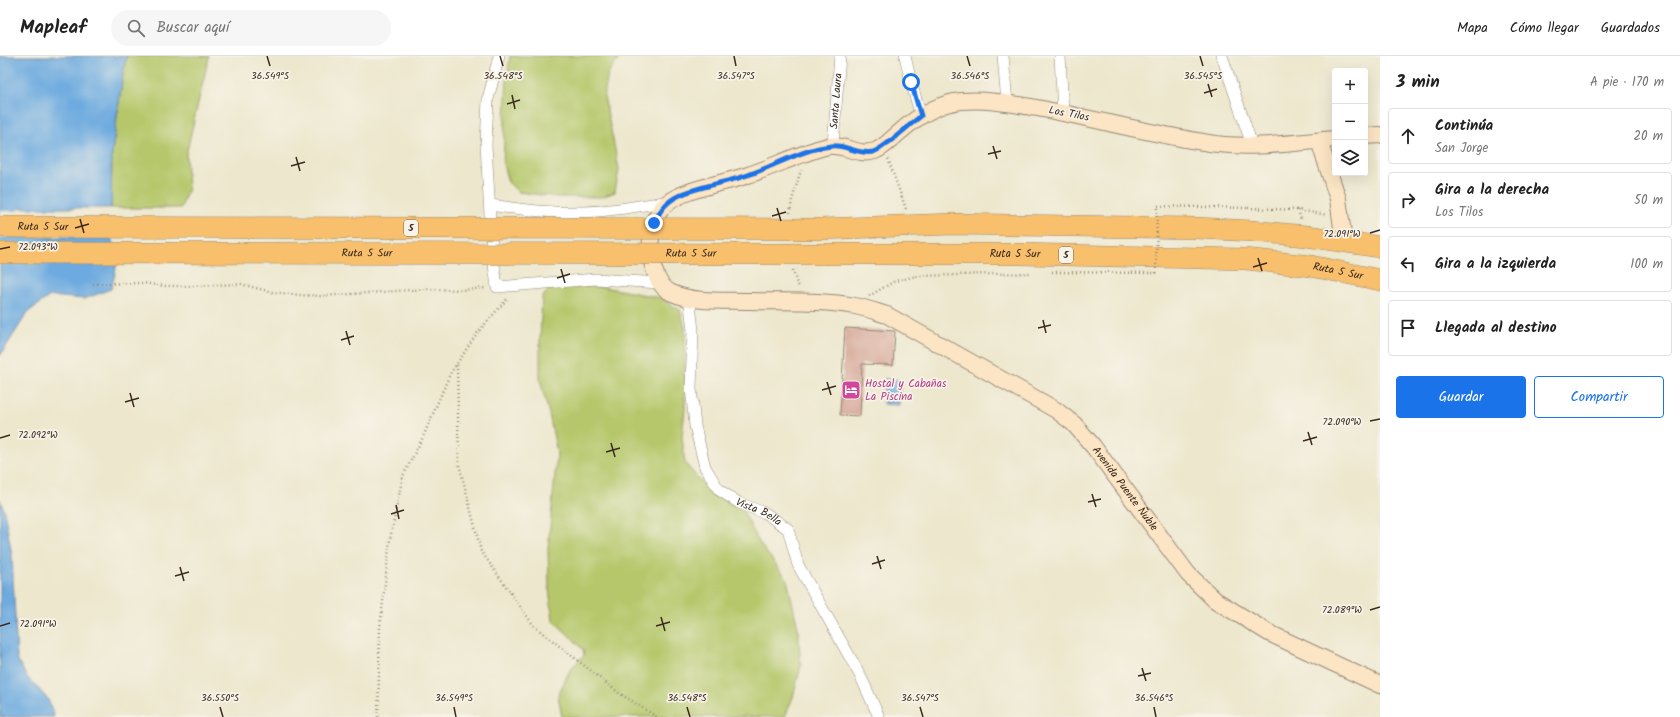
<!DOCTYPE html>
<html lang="es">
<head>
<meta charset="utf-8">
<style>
  :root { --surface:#fff; --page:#f6f6f6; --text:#222; --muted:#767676; --line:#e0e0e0; --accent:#1a73e8 }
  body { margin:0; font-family:Kalam,sans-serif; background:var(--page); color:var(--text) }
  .controls { position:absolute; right:12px; top:12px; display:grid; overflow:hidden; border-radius:4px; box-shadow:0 4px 16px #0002 }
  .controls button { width:36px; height:36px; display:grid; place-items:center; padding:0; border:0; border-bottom:1px solid var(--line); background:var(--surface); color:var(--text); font:20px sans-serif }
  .stop { position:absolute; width:12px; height:12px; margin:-9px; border:3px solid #1a73e8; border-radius:50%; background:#fff }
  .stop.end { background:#1a73e8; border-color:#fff; box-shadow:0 1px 4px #0008 }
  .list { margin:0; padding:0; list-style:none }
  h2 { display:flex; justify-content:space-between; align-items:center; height:52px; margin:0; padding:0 16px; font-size:17px }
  h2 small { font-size:13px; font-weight:400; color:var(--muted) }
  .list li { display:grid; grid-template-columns:26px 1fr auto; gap:12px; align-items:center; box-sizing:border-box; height:56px; margin:0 8px 8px; padding:0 8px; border:1px solid var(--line); border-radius:4px }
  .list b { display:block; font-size:15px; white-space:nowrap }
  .list p { margin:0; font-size:13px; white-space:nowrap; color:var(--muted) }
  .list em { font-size:13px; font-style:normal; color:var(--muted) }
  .actions { display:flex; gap:8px; padding:12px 16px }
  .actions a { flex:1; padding:9px 0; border:1px solid var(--accent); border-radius:4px; text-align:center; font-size:14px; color:var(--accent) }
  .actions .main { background:var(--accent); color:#fff }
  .icon { flex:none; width:22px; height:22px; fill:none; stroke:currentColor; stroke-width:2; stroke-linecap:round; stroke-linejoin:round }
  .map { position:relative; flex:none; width:1380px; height:661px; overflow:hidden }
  header { display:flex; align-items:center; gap:24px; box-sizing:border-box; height:56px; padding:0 20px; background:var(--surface); border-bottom:1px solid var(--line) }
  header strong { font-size:19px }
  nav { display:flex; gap:22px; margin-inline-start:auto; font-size:14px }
  .search { width:280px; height:36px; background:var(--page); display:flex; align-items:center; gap:10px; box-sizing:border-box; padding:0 14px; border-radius:22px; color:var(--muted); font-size:15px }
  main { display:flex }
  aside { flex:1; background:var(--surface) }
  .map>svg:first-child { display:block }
  .green { fill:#b5c76a; stroke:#787844 }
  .water { fill:#6daadf; stroke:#546a7e }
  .pier { fill:#ede7cd }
  .building { fill:#d4a494 }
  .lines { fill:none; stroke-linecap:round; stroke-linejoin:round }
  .street-casing { stroke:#948876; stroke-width:12 }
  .secondary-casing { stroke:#948876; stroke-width:18 }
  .highway-casing { stroke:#948876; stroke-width:22 }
  .path { stroke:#948876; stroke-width:2.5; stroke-dasharray:1 3; stroke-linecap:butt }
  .street { stroke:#fff; stroke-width:11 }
  .secondary { stroke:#fce5c4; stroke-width:16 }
  .highway { stroke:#f8bf6c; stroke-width:21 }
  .highway-bridge-casing { stroke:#948876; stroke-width:22; stroke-linecap:butt }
  .path-bridge { stroke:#948876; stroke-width:2.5; stroke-dasharray:1 3; stroke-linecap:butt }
  .highway-bridge { stroke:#f8bf6c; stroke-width:21 }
  .route { stroke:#1a73e8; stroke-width:5 }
  .ticks { fill:none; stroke:#3b2a1e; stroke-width:1.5 }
  .labels { text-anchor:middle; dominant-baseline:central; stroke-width:3.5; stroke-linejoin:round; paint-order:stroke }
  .shield { fill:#f7f3e8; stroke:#73665b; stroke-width:1 }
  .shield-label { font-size:10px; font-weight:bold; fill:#3b2a1e }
  .street-label { font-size:11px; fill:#3b2a1e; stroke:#f7f3e8 }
  .hotel-label { font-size:11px; fill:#b23c85; stroke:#f7f3e8; text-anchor:start }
  .ticks-label { font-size:10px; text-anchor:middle; fill:#3b2a1e; stroke:#f7f3e8; stroke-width:3.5; stroke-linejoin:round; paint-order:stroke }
</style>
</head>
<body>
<header>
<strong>Mapleaf</strong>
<div class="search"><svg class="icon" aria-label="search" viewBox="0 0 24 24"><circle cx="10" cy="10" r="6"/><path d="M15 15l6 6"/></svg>Buscar aquí</div>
<nav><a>Mapa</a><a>Cómo llegar</a><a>Guardados</a></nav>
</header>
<main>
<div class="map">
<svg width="1380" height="661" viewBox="0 0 1380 661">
  <rect width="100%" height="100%" fill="#f7f3e8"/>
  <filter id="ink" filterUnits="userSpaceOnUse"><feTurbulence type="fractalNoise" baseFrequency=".025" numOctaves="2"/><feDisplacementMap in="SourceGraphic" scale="8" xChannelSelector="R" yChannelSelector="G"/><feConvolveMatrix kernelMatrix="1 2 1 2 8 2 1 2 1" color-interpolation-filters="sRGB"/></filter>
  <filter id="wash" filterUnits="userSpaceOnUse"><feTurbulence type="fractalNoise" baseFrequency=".012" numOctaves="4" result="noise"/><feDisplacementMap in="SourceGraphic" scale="16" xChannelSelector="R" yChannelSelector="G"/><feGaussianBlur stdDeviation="0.9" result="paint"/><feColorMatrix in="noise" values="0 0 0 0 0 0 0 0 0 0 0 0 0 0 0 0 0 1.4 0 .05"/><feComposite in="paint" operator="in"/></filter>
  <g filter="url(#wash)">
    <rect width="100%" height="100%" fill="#ede7cd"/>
    <g class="green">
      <polygon points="127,0 209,0 186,99 188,132 181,152 111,152 112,97 124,11"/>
      <polygon points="510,0 621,0 608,17 604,40 619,113 615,136 602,141 557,141 518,136 508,126 503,108 507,21"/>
      <polygon points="552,229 604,231 661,242 680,254 685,271 685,353 682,380 685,407 706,432 739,447 760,488 787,523 798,572 801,610 793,641 785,661 562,661 558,639 571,612 584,599 583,594 575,585 553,564 549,533 548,493 557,397 549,358 540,324 540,283 542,242"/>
    </g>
    <g class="water">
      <path d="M 0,0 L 127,0 L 124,11 L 112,97 L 111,152 L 19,152 L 10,181 L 111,181 C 118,206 118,208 111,233 L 84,243 L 50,240 L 28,256 L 0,300 Z"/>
      <polygon points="884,323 901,324 899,349 883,348"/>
      <polygon points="0,443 4,454 12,499 17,603 27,621 48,643 54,661 0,661"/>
    </g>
    <polygon class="pier" points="0,155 20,155 13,180 0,181"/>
    <g id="blocks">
      <polygon class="building" points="845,272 895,275 893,309 862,308 860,360 840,359"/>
    </g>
  </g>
  <g filter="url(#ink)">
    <use href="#blocks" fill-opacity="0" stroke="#948876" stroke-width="1"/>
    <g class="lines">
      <g class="street-casing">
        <g id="street">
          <polyline points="499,0 488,43 486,89 492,194 497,231 596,223 660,227"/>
          <polyline points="905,0 911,26 921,60"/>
          <polyline points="1003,0 1007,47"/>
          <polyline points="1060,0 1063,57"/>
          <polyline points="1222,0 1252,89"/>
          <path id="s1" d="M 833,89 L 840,0"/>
          <path d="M 490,149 C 518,153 547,157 575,156 C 607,156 639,150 670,145"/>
          <path id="s2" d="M 689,241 L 693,274 L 691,332 L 695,370 L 705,411 L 719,434 L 739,447 L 765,457 L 788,473 L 798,509 L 860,619 L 879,661"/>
        </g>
      </g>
      <g class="secondary-casing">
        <g id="secondary">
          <polyline points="1365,80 1380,79"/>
          <path id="s3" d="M 1335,83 C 1292,87 1246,94 1203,86 C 1147,77 1092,62 1037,52 C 1013,48 987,43 962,45 C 938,47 918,60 901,75 C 892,82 885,91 875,95 C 859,100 848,90 833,90 C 829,89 825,91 821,92 C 796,99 773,111 748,119 C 724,128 677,133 661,153 C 652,165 649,187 651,202 C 654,215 658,231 672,237 C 695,247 725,244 750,245 C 785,246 821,244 855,250 C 866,252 877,256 887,259 L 1056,354 L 1074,368 L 1093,390 L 1188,518 L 1215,544 L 1269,577 L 1380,629"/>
          <polyline points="1319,85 1338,143 1344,185"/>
        </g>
      </g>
      <g class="highway-casing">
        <g id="highway">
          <polyline points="821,173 953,168 1197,172 1252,175 1307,180 1380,191"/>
          <path id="s4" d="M 821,198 L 1020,198 L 1245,203 L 1311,210 L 1380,224"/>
        </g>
      </g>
      <g class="path">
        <polyline points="888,103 906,153"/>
        <polyline points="1248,152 1298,154 1327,159"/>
        <polyline points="1298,154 1301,163"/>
        <polyline points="790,157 792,144 801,114"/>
        <polyline points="793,214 796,225 799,231"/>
        <polyline points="93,228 143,227 164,230 191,230 241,228 272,236 300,239 322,240 427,233 461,234 487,232"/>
        <polyline points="869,240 895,225 917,220 1032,217"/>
        <polyline points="457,309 459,408 481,495 534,570 619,637 657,661"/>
        <polyline points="378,661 380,572 390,483 403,420 423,381 450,318 478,276 507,243"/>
      </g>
      <use href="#street" class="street"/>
      <use href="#secondary" class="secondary"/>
      <use href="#highway" class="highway"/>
      <g class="highway-bridge-casing">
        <g id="highway-bridge">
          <path id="s5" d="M 0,171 L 821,173"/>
          <path id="s6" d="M 0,197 L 821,198"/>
        </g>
      </g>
      <polyline class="path-bridge" points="1052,216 1156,217 1157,150 1248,152"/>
      <use href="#highway-bridge" class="highway-bridge"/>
    </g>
  </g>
  <g class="lines" filter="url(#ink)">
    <path class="route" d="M 654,167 C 658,158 662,151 670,145 C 687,132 726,127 748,119 C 775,110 802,93 831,90 C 845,88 858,99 873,96 C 884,93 910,68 921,60 L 911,26"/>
  </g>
  <path class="ticks" d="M 267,0 L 270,10M 500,0 L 503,10M 734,0 L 736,10M 967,0 L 970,10M 1200,0 L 1203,10M 1208,28 L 1212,41M 1204,37 L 1217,33M 512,39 L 515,53M 507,48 L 520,44M 993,90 L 997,103M 988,98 L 1001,95M 296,101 L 300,115M 291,110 L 305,106M 777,152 L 781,165M 772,160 L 786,156M 80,163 L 84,177M 75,172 L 89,168M 1370,177 L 1380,174M 0,193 L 10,191M 1258,202 L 1262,215M 1253,211 L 1267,207M 561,213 L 565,227M 557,222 L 570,218M 1043,264 L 1046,277M 1038,272 L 1051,269M 346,275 L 350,289M 341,284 L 354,280M 827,326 L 831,339M 822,334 L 836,330M 130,337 L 134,351M 125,346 L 139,342M 1370,365 L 1380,363M 1308,376 L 1312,389M 0,382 L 10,379M 1303,385 L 1317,381M 611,387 L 615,401M 606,396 L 620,392M 1092,438 L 1096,451M 1088,446 L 1101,443M 396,449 L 399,463M 391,458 L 404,454M 877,500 L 881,513M 872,508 L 885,504M 180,511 L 184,525M 175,520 L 189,516M 1370,554 L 1380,551M 661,561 L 665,575M 0,570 L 10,567M 656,570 L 670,566M 1142,612 L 1146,625M 1138,620 L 1151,617M 220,651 L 223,661M 454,651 L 456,661M 687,651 L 690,661M 920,651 L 923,661M 1154,651 L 1156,661"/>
  <defs>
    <g id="hotel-square" transform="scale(1)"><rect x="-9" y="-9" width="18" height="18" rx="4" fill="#d1479c" stroke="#f7f3e8"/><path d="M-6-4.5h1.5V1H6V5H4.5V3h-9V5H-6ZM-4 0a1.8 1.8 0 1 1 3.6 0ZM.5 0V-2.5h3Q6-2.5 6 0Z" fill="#fff"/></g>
  </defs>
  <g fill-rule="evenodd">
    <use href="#hotel-square" x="851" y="334"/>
  </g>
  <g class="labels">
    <g class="shield">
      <rect x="404" y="164" width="14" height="16" rx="3"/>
      <rect x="1059" y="191" width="14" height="16" rx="3"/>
    </g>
    <g class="shield-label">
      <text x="411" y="172">5</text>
      <text x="1066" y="199">5</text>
    </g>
    <g class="street-label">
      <text stroke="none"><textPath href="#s1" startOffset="44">Santa Laura</textPath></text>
      <text transform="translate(1069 58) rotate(11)">Los Tilos</text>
      <text stroke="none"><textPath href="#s5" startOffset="43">Ruta 5 Sur</textPath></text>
      <text stroke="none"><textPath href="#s6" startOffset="367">Ruta 5 Sur</textPath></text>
      <text stroke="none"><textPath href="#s6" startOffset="691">Ruta 5 Sur</textPath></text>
      <text stroke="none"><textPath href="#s4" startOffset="194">Ruta 5 Sur</textPath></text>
      <text stroke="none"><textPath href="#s4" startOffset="518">Ruta 5 Sur</textPath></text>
      <text stroke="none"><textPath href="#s3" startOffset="1317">Avenida Puente Ñuble</textPath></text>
      <text stroke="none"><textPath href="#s2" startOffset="244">Vista Bella</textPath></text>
    </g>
    <g class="hotel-label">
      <text x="865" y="328">Hostal y Cabañas<tspan x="865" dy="13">La Piscina</tspan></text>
    </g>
  </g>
  <g class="ticks-label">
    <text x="270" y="23">36.549°S</text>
    <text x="503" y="23">36.548°S</text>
    <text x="736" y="23">36.547°S</text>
    <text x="970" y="23">36.546°S</text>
    <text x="1203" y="23">36.545°S</text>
    <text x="1342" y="181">72.091°W</text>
    <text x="38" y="194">72.093°W</text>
    <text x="1342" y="369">72.090°W</text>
    <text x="38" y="382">72.092°W</text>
    <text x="1342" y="557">72.089°W</text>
    <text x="38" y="571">72.091°W</text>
    <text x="220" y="645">36.550°S</text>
    <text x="454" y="645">36.549°S</text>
    <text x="687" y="645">36.548°S</text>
    <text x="920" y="645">36.547°S</text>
    <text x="1154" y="645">36.546°S</text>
  </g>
</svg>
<div class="controls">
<button>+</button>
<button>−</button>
<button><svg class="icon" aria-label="layers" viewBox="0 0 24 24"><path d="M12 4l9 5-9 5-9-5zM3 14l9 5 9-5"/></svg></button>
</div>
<div class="stop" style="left:911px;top:26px"></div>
<div class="stop end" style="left:654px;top:167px"></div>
</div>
<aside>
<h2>3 min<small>A pie · 170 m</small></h2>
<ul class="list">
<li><svg class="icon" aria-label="ahead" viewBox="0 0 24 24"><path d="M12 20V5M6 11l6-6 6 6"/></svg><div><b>Continúa</b><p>San Jorge</p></div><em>20 m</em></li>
<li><svg class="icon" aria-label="right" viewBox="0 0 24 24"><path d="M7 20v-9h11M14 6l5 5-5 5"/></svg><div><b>Gira a la derecha</b><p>Los Tilos</p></div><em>50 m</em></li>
<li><svg class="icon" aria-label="left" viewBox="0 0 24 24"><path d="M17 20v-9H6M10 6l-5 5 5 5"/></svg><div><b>Gira a la izquierda</b></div><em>100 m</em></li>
<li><svg class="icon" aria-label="arrive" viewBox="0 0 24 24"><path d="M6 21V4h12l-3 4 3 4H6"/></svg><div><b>Llegada al destino</b></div></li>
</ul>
<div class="actions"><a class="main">Guardar</a><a>Compartir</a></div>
</aside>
</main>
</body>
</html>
